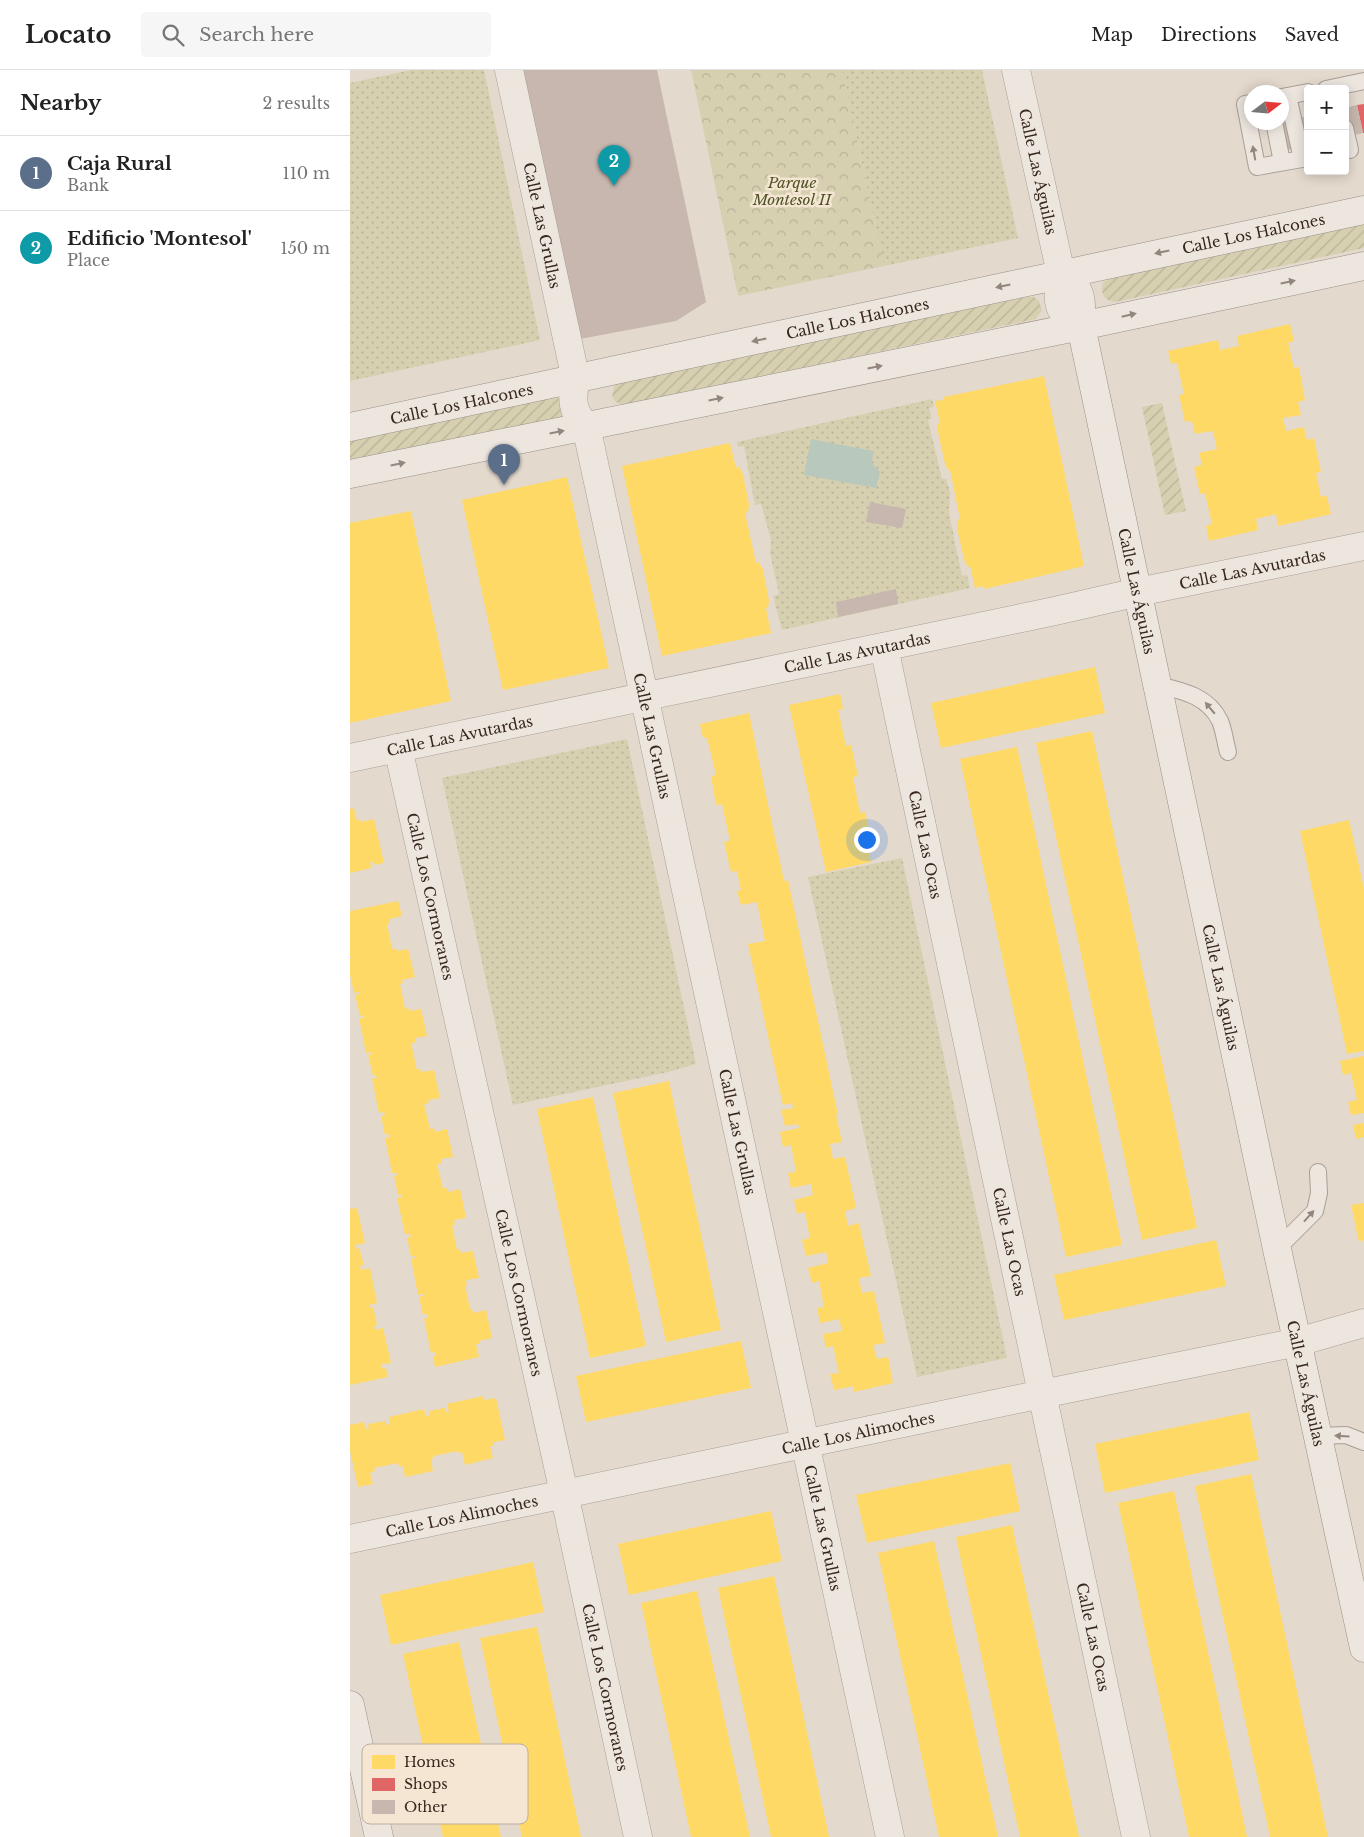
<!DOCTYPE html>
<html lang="en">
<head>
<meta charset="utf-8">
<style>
  :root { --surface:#fff; --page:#f6f6f6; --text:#222; --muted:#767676; --line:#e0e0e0; --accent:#111827 }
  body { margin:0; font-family:"Libre Baskerville",serif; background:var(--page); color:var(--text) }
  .controls { position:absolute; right:15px; top:15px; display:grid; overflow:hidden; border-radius:5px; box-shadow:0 2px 12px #0003 }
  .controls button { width:45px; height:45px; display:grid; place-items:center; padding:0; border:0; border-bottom:1px solid var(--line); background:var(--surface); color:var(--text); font:25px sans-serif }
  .compass { position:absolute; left:894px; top:15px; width:45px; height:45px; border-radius:50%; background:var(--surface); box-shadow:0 2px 12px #0003; rotate:74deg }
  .you { position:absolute; left:516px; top:769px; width:18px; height:18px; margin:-12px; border:4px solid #fff; border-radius:50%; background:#1a73e8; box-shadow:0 0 0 8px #1a73e833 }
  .badge { display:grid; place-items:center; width:32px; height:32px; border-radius:50%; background:var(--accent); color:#fff; font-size:16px; font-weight:700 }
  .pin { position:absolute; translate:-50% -41px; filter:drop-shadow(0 1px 2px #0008) }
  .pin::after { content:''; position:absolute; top:26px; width:18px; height:15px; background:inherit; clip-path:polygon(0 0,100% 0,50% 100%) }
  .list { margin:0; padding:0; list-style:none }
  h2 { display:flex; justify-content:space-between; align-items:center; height:65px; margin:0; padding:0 20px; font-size:21px }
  h2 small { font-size:16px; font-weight:400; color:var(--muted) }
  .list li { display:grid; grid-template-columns:32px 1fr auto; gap:15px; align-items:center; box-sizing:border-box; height:75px; padding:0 20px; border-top:1px solid var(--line) }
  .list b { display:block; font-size:19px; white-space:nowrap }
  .list p { margin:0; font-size:16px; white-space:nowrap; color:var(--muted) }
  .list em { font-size:16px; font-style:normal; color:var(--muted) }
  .icon { flex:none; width:28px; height:28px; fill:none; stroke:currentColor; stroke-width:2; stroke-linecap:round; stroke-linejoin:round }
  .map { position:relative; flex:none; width:1014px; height:1767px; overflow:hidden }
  header { display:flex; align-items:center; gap:30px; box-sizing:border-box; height:70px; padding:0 25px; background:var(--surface); border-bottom:1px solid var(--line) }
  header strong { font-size:24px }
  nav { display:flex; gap:28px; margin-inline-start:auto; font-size:18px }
  .search { width:350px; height:45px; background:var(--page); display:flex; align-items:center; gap:12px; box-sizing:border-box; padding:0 18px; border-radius:5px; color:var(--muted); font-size:19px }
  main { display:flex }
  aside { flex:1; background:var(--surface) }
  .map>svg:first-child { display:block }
  .grass { fill:url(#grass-dots) }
  .forest { fill:url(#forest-crowns) }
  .garden { fill:url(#garden-furrows) }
  .water { fill:#b9c8bc }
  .homes { fill:#ffd966 }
  .shops { fill:#e06666 }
  .building { fill:#c7b7ae }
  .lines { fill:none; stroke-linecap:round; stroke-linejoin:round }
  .lane-casing { stroke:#a99f96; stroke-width:18 }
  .street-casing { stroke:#a99f96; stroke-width:29 }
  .secondary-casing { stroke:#998e86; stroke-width:29 }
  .lane { stroke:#ece6df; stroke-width:16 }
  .street { stroke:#ece6df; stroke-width:28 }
  .secondary { stroke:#ece6df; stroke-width:28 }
  .oneway { fill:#92867f }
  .labels { text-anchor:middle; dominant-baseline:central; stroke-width:5; stroke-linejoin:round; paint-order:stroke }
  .street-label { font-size:15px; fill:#38271f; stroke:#f5e6d4 }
  .park-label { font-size:15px; font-style:italic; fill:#4f5326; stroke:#f5e6d4 }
  .key { fill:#f5e6d4; stroke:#bcad9e; stroke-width:1 }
  .key-label { font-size:14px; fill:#38271f }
</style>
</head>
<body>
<header>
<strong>Locato</strong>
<div class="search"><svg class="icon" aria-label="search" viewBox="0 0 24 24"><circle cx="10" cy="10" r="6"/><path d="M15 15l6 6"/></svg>Search here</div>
<nav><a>Map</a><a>Directions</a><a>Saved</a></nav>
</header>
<main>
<aside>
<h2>Nearby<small>2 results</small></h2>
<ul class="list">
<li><span class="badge" style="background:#5c6f8a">1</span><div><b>Caja Rural</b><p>Bank</p></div><em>110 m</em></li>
<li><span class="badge" style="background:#0f9aa8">2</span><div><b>Edificio 'Montesol'</b><p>Place</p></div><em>150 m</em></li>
</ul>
</aside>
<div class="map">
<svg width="1014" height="1767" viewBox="0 0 1014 1767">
  <defs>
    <pattern id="grass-dots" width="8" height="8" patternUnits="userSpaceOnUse" patternTransform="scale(1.25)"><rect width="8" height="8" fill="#d6d0b0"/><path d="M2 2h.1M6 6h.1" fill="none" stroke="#b8b397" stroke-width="1.8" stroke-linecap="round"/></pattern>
    <pattern id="forest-crowns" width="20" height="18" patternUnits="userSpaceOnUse" patternTransform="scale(1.25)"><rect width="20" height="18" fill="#d6d0b0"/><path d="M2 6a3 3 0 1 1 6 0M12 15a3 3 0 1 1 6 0" fill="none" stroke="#b8b397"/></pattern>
    <pattern id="garden-furrows" width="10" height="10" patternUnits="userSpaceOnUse" patternTransform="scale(1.25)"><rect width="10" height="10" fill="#d6d0b0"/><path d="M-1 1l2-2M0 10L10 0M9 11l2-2" fill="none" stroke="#b8b397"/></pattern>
  </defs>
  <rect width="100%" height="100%" fill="#e4d9cd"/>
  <g class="grass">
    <polygon points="61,0 134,0 190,270 0,311 0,13"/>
    <polygon points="492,0 632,0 668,168 534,196"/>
    <polygon points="582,329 584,336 579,339 582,348 578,350 592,409 596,409 600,422 599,443 612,506 617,505 620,518 432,560 423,526 429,524 420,483 421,470 411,434 405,435 394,376 388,377 387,372"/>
    <polygon points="277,669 346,994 318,1002 163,1035 92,708"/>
    <polygon points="552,788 657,1288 567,1307 458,807"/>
  </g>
  <polygon class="forest" points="341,0 492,0 534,196 388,226"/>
  <g class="garden">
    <path d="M 1014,154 L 1014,178 L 765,232 C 754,231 750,223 753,213 L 759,209 Z"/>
    <path d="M 677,227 L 684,227 L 689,231 L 692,240 L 686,249 L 278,334 C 269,334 266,334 262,326 L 265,314 L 270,311 Z"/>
    <polygon points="206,327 213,331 216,346 0,394 0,371"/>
    <polygon points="812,333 836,441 815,445 792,337"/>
  </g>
  <polygon class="water" points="461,369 523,381 522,393 530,402 526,418 454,405"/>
  <g class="homes">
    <polygon points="940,254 944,271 938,273 944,298 949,297 955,330 948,332 951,345 933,348 936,361 954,357 957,370 964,368 971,402 966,403 971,427 977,426 981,444 928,456 926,444 906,449 908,460 859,471 856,456 862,454 855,423 850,424 844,397 852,395 849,383 867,379 863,361 845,364 842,351 835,352 829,325 834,324 827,293 821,294 818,281 868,270 870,280 889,276 887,266"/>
    <polygon points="694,306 734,496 634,519 633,516 625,518 620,496 618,497 614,490 607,458 608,450 610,449 600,400 598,400 595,394 588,362 587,354 590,353 585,331 594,330 594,327"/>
    <polygon points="380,373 386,398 389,396 393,405 399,434 398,442 395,443 406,493 409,492 413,500 419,531 418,538 416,538 421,563 312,586 272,396"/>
    <polygon points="217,407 259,598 153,620 112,430"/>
    <polygon points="61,441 101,631 0,653 0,453"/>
    <polygon points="745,597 755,643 591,678 581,633"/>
    <polygon points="490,624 493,639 488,640 496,676 501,675 508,706 503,707 510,743 515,742 522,773 517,774 521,792 476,802 439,635"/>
    <polygon points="399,643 434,811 438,810 488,1045 486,1045 492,1072 480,1074 483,1089 495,1087 506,1138 495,1141 498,1156 509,1153 521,1206 509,1208 512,1223 524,1221 535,1273 523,1275 527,1289 538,1287 543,1313 504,1322 504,1316 484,1320 480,1304 489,1303 483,1276 476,1278 473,1264 492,1261 489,1249 470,1253 467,1238 474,1237 469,1211 462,1213 458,1198 478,1193 476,1182 456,1186 452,1170 460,1168 455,1142 447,1144 444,1130 463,1125 461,1114 441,1118 438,1103 446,1102 441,1075 433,1077 430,1062 449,1058 448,1054 435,1056 431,1040 443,1038 442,1033 433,1035 398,874 415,871 407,832 391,835 387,821 391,820 387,801 381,802 374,772 380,771 372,734 366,735 361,706 366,705 357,668 353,668 350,654"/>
    <polygon points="742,661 847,1158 792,1170 686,673"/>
    <polygon points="667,677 772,1175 716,1187 610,689"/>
    <polygon points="4,738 6,750 10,749 11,752 24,749 34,793 23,795 23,792 20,792 21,798 0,803 0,739"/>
    <polygon points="999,750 1014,819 1014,981 997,984 950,761"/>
    <polygon points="48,831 52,846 39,849 40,853 37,854 42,879 46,878 47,881 58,879 65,907 52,910 53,913 50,914 55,939 59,938 60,941 71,939 77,966 65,968 65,973 61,973 67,1000 71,999 72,1002 84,1000 90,1028 78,1030 79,1033 74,1034 80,1059 84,1058 85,1062 97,1059 103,1087 91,1089 92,1093 87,1094 93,1119 97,1118 98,1122 110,1119 116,1148 104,1150 105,1155 102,1155 107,1180 110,1179 111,1183 123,1181 129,1208 116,1210 117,1215 115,1215 120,1239 122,1238 123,1243 136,1240 142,1268 129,1271 130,1274 126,1274 129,1287 85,1297 83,1286 86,1286 86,1282 81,1283 74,1249 78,1248 77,1244 73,1245 69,1227 73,1226 73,1224 68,1225 61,1189 65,1188 65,1186 61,1187 57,1167 61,1167 60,1164 55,1164 47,1128 52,1127 52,1124 48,1125 44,1106 48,1105 47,1103 42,1103 35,1068 40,1067 39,1064 35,1065 31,1046 35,1045 34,1042 29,1043 22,1009 27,1008 26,1005 23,1006 18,985 22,984 22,982 16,983 9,948 14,948 14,945 10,946 5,925 9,924 9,922 4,923 0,905 0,888 2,888 0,886 0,841"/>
    <polygon points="1014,986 1014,1043 1001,1045 998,1032 1007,1030 1001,1003 993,1005 990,991"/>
    <polygon points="319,1011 371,1260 316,1272 263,1023"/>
    <polygon points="243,1027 296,1276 240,1288 187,1039"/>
    <polygon points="1014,1053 1014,1067 1006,1069 1003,1055"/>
    <polygon points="1014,1133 1014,1170 1009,1172 1001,1135"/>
    <polygon points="7,1138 15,1173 5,1175 6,1179 9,1178 14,1195 10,1196 11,1200 20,1198 27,1233 19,1235 20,1238 23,1237 27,1255 24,1256 25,1260 33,1258 41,1293 31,1294 33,1299 36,1298 38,1307 0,1315 0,1139"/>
    <polygon points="866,1170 876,1216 714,1250 704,1205"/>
    <polygon points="391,1271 401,1318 236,1352 226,1306"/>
    <polygon points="133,1326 134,1330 146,1328 155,1370 144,1372 144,1376 140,1376 143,1388 115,1395 112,1382 108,1383 108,1381 83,1386 84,1388 81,1389 83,1401 55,1407 53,1396 49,1397 48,1393 24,1398 25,1401 20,1403 23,1414 8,1417 0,1381 0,1355 14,1352 16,1359 19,1358 18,1354 36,1351 36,1355 40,1354 39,1347 74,1339 76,1346 80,1345 79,1341 95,1338 96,1342 99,1342 97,1334"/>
    <polygon points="899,1342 909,1390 755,1423 745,1374"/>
    <polygon points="660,1393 670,1441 517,1473 506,1425"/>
    <polygon points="901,1404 978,1767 920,1767 845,1416"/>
    <polygon points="824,1421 897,1767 839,1767 768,1433"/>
    <polygon points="421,1441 432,1491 279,1525 268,1474"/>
    <polygon points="662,1455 729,1767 670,1767 606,1467"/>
    <polygon points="584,1471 648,1767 589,1767 528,1483"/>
    <polygon points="183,1492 194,1542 41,1575 30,1525"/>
    <polygon points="424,1506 479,1767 421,1767 368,1518"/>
    <polygon points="347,1521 400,1767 341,1767 291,1533"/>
    <polygon points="187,1557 231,1767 172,1767 130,1568"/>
    <polygon points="109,1572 151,1767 93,1767 53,1584"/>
  </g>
  <polygon class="shops" points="1014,34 1014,63 1013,63 1007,35"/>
  <g class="building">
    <polygon points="172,0 307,0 356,232 326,251 230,269"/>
    <polygon points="1007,35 1013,63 995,67 995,38"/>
    <polygon points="958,46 958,75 933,81 927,53"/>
    <polygon points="520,432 556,439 552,458 516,452"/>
    <polygon points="546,519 548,534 488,547 486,532"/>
  </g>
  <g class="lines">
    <g class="lane-casing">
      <g id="lane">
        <polyline points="976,19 1014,11"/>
        <polyline points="938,26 952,89"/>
        <polyline points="932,27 958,22"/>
        <polyline points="902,33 895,34 907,97 958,88"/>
        <polyline points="924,52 932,92"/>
        <polyline points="995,58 1000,80"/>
        <path d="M 808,615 C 833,621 858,626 870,651 C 874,660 875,672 878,682"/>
        <polyline points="927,1179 965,1141 969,1123 968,1102"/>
        <polyline points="968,1366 996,1365 1014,1372"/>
      </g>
    </g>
    <g class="street-casing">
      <g id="street">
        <path id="s1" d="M 159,0 L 226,310 C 221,328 222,342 236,356 L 540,1767"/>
        <path id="s2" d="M 666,0 L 711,204 C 706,229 706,244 731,256 C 732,232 733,217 711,204"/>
        <path id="s3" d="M 534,577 L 786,1767"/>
        <path id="s4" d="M 48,678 L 214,1423 L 288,1767"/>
        <path id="s5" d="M 0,688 L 705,541 L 788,522 L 1014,476"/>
        <path id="s6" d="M 0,1469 L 692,1324 L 948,1272 L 1014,1253"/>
      </g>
    </g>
    <g class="secondary-casing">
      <g id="secondary">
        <path id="s7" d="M 731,256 L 927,1179 L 1014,1578"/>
        <path id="s8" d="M 0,357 C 338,286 676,210 1014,140"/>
        <polyline points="0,404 731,256 1014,196"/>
        <polyline points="0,1635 29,1767"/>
      </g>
    </g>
    <use href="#lane" class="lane"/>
    <use href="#street" class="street"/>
    <use href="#secondary" class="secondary"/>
  </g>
  <defs><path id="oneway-solid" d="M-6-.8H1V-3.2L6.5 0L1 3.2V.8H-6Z" transform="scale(1.25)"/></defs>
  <g class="oneway">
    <use href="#oneway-solid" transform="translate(904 83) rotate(-100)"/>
    <use href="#oneway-solid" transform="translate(812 182) rotate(168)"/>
    <use href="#oneway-solid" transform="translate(938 212) rotate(-12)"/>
    <use href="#oneway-solid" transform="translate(653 216) rotate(168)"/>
    <use href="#oneway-solid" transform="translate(779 245) rotate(-13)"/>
    <use href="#oneway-solid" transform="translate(409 270) rotate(168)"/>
    <use href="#oneway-solid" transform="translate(525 297) rotate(-11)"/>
    <use href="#oneway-solid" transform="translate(366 329) rotate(-11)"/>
    <use href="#oneway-solid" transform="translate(207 362) rotate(-11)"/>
    <use href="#oneway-solid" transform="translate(48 394) rotate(-12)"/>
    <use href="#oneway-solid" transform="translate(860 638) rotate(-130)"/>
    <use href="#oneway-solid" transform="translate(959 1146) rotate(-48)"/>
    <use href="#oneway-solid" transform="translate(992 1366) rotate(-176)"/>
  </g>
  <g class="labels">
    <g class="street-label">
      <text stroke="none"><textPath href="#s2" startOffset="104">Calle Las Águilas</textPath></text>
      <text stroke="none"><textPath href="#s1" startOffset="159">Calle Las Grullas</textPath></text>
      <text stroke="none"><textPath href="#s8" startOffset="924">Calle Los Halcones</textPath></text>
      <text stroke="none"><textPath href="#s8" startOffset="519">Calle Los Halcones</textPath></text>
      <text stroke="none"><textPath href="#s8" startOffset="114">Calle Los Halcones</textPath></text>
      <text stroke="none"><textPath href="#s5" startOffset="922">Calle Las Avutardas</textPath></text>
      <text stroke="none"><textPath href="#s7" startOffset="271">Calle Las Águilas</textPath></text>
      <text stroke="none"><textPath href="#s5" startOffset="518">Calle Las Avutardas</textPath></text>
      <text stroke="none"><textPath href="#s5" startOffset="112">Calle Las Avutardas</textPath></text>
      <text stroke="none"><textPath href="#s1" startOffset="684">Calle Las Grullas</textPath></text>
      <text stroke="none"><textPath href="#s3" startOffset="202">Calle Las Ocas</textPath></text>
      <text stroke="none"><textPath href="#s4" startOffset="152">Calle Los Cormoranes</textPath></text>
      <text stroke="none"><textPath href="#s7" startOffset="676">Calle Las Águilas</textPath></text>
      <text stroke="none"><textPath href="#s1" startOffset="1089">Calle Las Grullas</textPath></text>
      <text stroke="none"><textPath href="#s3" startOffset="608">Calle Las Ocas</textPath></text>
      <text stroke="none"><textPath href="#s4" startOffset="558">Calle Los Cormoranes</textPath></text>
      <text stroke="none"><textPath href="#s7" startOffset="1081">Calle Las Águilas</textPath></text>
      <text stroke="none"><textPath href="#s6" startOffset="519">Calle Los Alimoches</textPath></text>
      <text stroke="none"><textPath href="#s6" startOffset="114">Calle Los Alimoches</textPath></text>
      <text stroke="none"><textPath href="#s1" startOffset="1494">Calle Las Grullas</textPath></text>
      <text stroke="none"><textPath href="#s3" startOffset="1012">Calle Las Ocas</textPath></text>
      <text stroke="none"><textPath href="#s4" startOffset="962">Calle Los Cormoranes</textPath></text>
    </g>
    <g class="park-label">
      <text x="442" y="112">Parque<tspan x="442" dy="17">Montesol II</tspan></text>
    </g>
  </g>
  <rect x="12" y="1674" width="166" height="80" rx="8" class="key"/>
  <rect x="22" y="1685" width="23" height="14" fill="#ffd966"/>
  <rect x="22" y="1708" width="23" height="13" fill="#e06666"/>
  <rect x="22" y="1730" width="23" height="14" fill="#c7b7ae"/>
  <g class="key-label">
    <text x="54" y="1697">Homes</text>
    <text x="54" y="1719">Shops</text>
    <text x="54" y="1742">Other</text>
  </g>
</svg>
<div class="controls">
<button>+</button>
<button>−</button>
</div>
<svg class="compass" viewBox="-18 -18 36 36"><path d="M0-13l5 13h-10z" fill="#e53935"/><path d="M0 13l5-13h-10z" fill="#767676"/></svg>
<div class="you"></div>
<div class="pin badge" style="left:154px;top:415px;background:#5c6f8a">1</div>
<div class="pin badge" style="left:264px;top:116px;background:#0f9aa8">2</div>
</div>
</main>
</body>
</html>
